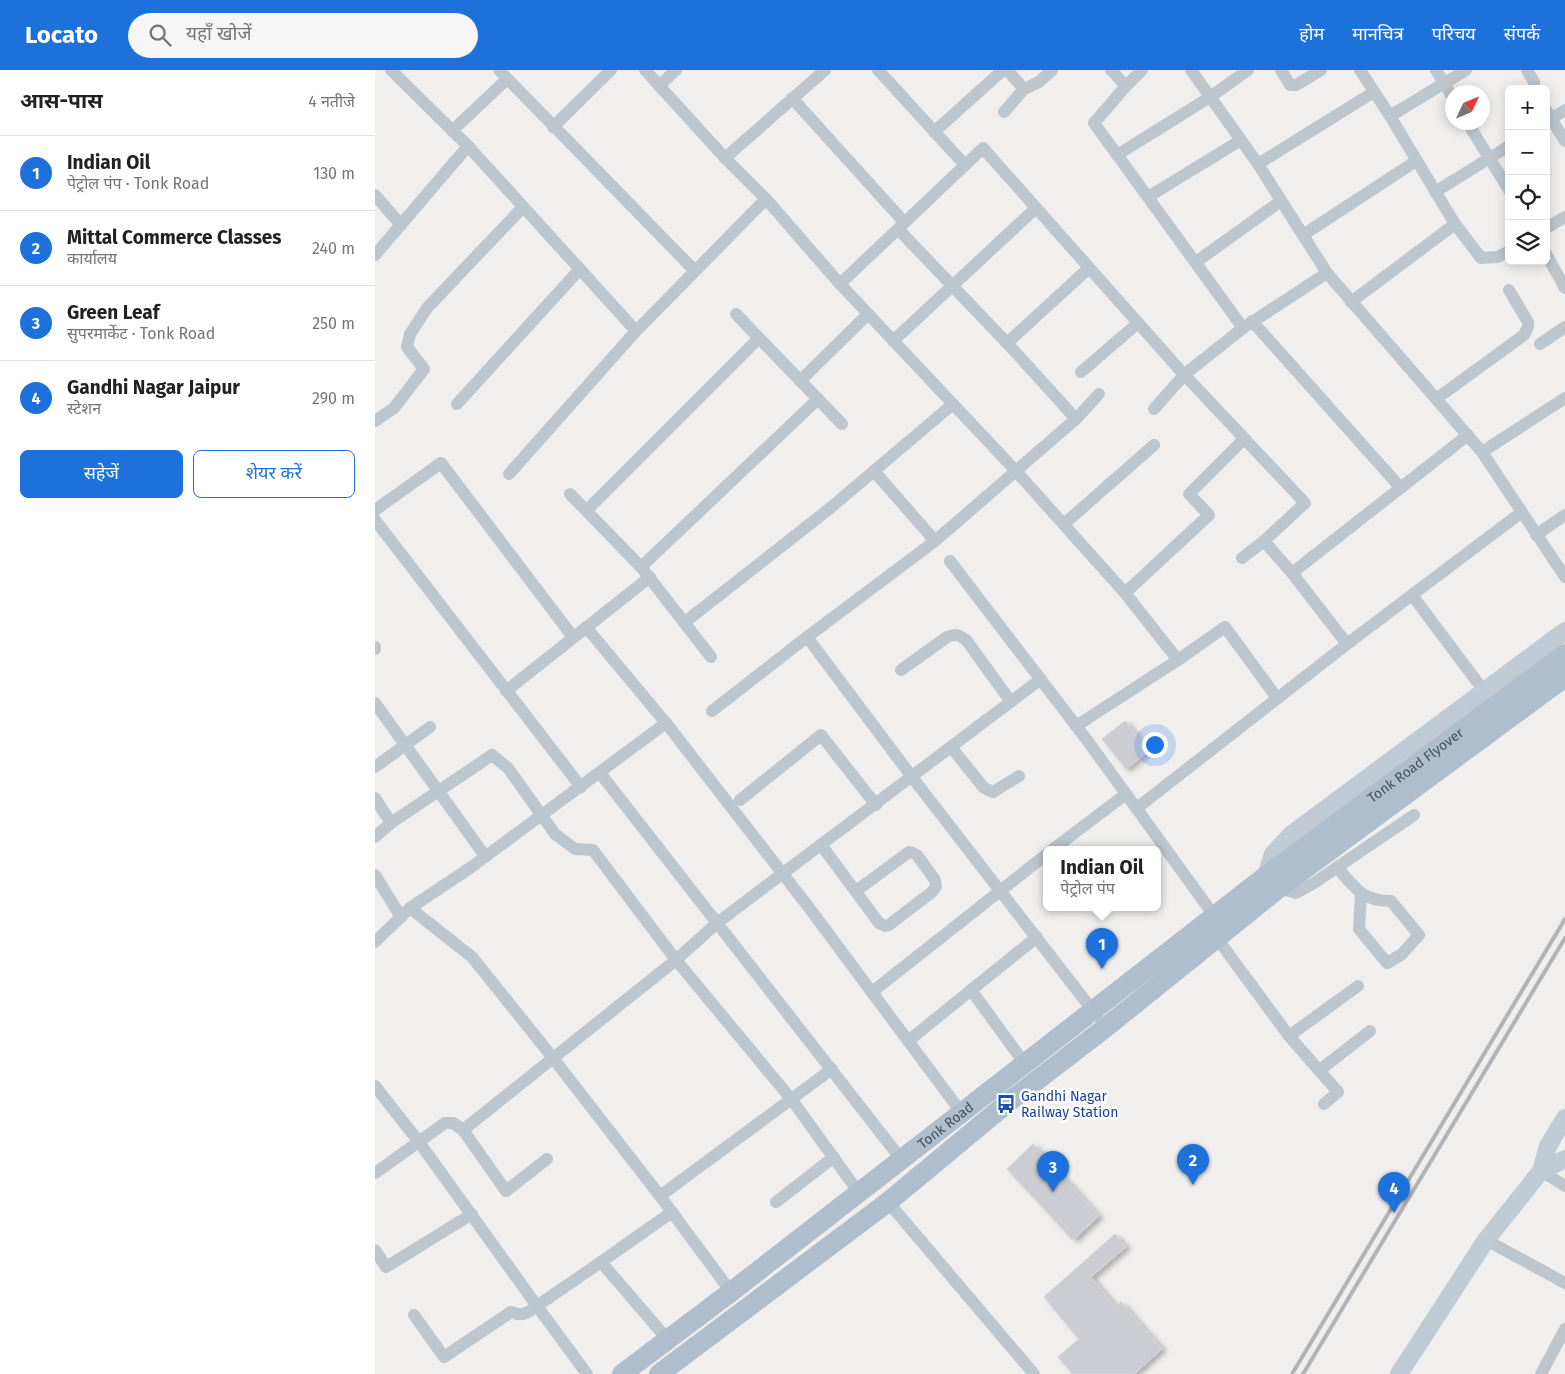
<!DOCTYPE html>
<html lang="hi">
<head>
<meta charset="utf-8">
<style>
  :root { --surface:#fff; --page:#f6f6f6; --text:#202124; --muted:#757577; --line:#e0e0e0; --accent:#1e71da }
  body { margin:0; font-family:"Fira Sans","Noto Sans Devanagari",sans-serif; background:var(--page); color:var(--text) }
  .controls { position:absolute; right:15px; top:15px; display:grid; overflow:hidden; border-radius:8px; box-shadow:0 2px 12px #0003 }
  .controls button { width:45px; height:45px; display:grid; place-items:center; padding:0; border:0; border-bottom:1px solid var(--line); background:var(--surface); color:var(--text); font:25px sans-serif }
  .compass { position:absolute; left:1070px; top:15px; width:45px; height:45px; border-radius:50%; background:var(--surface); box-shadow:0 2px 12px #0003; rotate:46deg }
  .you { position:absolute; left:779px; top:674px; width:18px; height:18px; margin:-12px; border:4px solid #fff; border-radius:50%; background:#1a73e8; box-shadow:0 0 0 8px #1a73e833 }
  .badge { display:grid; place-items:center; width:32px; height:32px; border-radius:50%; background:var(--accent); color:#fff; font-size:16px; font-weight:700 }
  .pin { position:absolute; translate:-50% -41px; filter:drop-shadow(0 1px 2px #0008) }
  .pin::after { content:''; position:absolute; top:26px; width:18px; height:15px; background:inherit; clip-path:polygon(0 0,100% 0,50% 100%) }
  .popup { position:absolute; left:668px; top:776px; width:118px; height:65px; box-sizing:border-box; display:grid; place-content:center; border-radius:8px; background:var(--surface); filter:drop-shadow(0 1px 4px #0005); font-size:16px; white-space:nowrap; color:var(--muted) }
  .popup b { font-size:19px; color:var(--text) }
  .popup::after { content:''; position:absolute; left:50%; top:100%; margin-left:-10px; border:10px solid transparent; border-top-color:var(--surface) }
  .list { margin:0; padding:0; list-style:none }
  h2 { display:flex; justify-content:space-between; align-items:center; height:65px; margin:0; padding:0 20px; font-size:21px }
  h2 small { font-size:16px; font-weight:400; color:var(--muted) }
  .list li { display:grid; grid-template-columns:32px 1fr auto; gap:15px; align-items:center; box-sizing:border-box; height:75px; padding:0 20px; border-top:1px solid var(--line) }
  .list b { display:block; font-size:19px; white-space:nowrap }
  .list p { margin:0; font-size:16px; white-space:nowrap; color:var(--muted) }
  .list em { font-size:16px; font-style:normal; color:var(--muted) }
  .actions { display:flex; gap:10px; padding:15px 20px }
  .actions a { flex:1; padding:11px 0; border:1px solid var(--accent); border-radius:8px; text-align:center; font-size:18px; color:var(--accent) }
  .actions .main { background:var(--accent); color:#fff }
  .icon { flex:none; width:28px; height:28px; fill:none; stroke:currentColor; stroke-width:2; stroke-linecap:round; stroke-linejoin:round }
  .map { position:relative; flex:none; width:1190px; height:1304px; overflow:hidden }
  header { display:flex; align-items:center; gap:30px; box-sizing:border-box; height:70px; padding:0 25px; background:var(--accent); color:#fff }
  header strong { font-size:24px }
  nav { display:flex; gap:28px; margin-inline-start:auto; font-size:18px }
  .search { width:350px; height:45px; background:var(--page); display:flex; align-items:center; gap:12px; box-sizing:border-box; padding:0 18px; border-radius:28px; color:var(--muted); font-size:19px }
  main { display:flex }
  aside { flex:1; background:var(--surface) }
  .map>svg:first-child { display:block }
  .building { fill:#cbcdd3; stroke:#d2d4d9; filter:url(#shadow) }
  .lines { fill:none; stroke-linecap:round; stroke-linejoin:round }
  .street { stroke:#bdc6cd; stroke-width:12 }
  .secondary { stroke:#bfcad5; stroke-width:18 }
  .primary { stroke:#aebecc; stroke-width:20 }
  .rail { stroke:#b0b3b8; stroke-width:4 }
  .labels { text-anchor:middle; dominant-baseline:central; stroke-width:5; stroke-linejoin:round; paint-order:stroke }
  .street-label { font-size:14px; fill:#47515b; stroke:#fff }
  .transit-label { font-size:14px; fill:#164399; stroke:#fff; text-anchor:start }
</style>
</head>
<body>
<header>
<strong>Locato</strong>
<div class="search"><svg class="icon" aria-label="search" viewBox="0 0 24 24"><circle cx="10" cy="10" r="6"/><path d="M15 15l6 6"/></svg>यहाँ खोजें</div>
<nav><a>होम</a><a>मानचित्र</a><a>परिचय</a><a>संपर्क</a></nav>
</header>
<main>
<aside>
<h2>आस-पास<small>4 नतीजे</small></h2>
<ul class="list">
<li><span class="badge">1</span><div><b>Indian Oil</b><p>पेट्रोल पंप · Tonk Road</p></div><em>130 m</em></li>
<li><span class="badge">2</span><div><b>Mittal Commerce Classes</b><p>कार्यालय</p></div><em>240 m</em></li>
<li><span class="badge">3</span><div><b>Green Leaf</b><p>सुपरमार्केट · Tonk Road</p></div><em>250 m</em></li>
<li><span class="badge">4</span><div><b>Gandhi Nagar Jaipur</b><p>स्टेशन</p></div><em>290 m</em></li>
</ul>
<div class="actions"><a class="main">सहेजें</a><a>शेयर करें</a></div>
</aside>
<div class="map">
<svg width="1190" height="1304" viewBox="0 0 1190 1304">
  <defs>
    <filter id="shadow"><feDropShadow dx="4.5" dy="2.5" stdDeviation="2.5" flood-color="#0004"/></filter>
  </defs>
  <rect width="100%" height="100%" fill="#f1eeee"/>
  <g class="building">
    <polygon points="750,651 774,681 751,699 727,669"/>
    <polygon points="658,1074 724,1146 698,1170 632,1099"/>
    <polygon points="740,1164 751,1177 716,1207 741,1237 746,1232 787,1279 759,1304 698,1304 683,1287 704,1269 669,1227"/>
  </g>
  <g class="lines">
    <g class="street">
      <polyline points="16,0 93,76 261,261"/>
      <polyline points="124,0 320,201"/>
      <polyline points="270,0 350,88 391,129 465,214 640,400 750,523 803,590"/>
      <polyline points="503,0 590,95"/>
      <polyline points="736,0 751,16"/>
      <polyline points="767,0 751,16 719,53 868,258"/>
      <polyline points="816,0 883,94 952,203 1107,382 1190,507"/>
      <polyline points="906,0 915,15 921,15 946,0"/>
      <polyline points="985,0 1015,46 1080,154 1106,188 1123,187 1134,181"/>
      <polyline points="1061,0 1078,28"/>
      <polyline points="1152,0 1159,12 1159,19"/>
      <polyline points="284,16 301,0"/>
      <polyline points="649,19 664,12 677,0"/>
      <polyline points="417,28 529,152"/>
      <polyline points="1171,40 1190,71"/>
      <polyline points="629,42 649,19 632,0"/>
      <polyline points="1015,46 1091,0"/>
      <polyline points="1092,52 1134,120"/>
      <polyline points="1171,52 1190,40"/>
      <polyline points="178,57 236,0"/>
      <polyline points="77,61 132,9"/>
      <polyline points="559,62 628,0"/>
      <polyline points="742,85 835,27 873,0"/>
      <polyline points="350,88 450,0"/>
      <polyline points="883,94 999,22"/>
      <polyline points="1060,122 1134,76"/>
      <polyline points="0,125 26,155"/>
      <polyline points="773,127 866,70"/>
      <polyline points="1171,158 1190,147"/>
      <polyline points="523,159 632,273 701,349"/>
      <polyline points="928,165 1041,91"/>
      <polyline points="1171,184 1190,218"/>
      <polyline points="0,185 93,76"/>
      <polyline points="821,192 906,131"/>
      <polyline points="465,214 608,78 804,299 930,433 889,471 867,488"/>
      <polyline points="976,232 1080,154"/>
      <polyline points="361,244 467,354"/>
      <polyline points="877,251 1025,417"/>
      <polyline points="518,271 661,138"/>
      <polyline points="632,273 714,198"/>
      <polyline points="1165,274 1190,257"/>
      <polyline points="706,302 763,253"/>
      <polyline points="425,311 493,244"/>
      <polyline points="1061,329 1149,265 1153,257 1153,252 1134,220"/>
      <polyline points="82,334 205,199"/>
      <polyline points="779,339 809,305 868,258 952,203"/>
      <polyline points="0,351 19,338 49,299 32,277 35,264 52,238 148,137"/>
      <polyline points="1107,382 1190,328"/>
      <polyline points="499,401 560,471"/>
      <polyline points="134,404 261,261 391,129"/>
      <polyline points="195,424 266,497 336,587"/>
      <polyline points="0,440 66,393 198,567"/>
      <polyline points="212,440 384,268"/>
      <polyline points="0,450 206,717"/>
      <polyline points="689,454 779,375"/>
      <polyline points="1161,465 1190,445"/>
      <polyline points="889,471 917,503 972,574"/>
      <polyline points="575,491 712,670 840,847"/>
      <polyline points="266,497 443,329"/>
      <polyline points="917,503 1093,365"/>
      <polyline points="750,523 834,445 814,424 869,369"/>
      <polyline points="1037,525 1109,621"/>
      <polyline points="310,552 454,439 578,334"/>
      <polyline points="211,557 291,653 435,839 586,1042"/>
      <polyline points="432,567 537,707 722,946"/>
      <polyline points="0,577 0,579"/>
      <path d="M 526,600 L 572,567 C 581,563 585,565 592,571 L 636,632"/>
      <polyline points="131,621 275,507"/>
      <polyline points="0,633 110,786"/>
      <polyline points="337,641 432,567 560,471 701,349 724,324"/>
      <polyline points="701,656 803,590 850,557 902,628"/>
      <polyline points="576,677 609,718 618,722 644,706"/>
      <polyline points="0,697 55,657"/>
      <polyline points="225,703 526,1089"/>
      <polyline points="0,728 16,753 117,685 133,698 180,764 200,779 218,780 301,890 417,1030 484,1123"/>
      <polyline points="365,730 446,665 501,735"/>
      <polyline points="762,738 972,574 1147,442"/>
      <polyline points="0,767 16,753"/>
      <polyline points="447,776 504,853 510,856 514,855 557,822 561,817 560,810 542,785 538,783 534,782 481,821"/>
      <polyline points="677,780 751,724"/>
      <path d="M 962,797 C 979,817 987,831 1016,831 L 1044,865 L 1027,884 L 1012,893 L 984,859 L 986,824"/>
      <polyline points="0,805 26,847"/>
      <polyline points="904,818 921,823 939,813 1039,745"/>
      <polyline points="35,838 97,887 178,988 285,1126 356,1222"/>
      <polyline points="841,867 914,966 963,1022 949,1034"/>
      <polyline points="0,872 35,838 95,798 291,653"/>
      <polyline points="596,920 650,994"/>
      <polyline points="497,922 672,784"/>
      <polyline points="914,966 983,916"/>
      <polyline points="533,971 662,867"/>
      <polyline points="945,1000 995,961"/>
      <path d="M 0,1016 L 44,1072 L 162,1236 C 153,1243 147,1247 136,1242 L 69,1287 L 39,1245"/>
      <polyline points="88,1060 131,1121 172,1089"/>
      <polyline points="1166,1101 1190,1116"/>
      <polyline points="0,1103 70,1053 78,1053 88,1060 301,890 342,853 666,609"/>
      <polyline points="285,1126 457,999"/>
      <polyline points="401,1132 459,1087"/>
      <polyline points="513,1132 659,1304"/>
      <polyline points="1111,1170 1190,1213"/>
      <polyline points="0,1180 11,1197 97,1144"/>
      <polyline points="226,1192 297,1142"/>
      <polyline points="212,1304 162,1236 226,1192 293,1270"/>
      <polyline points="1166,1304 1190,1259"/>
    </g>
    <g class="secondary">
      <polyline points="891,806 898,784 917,764 1190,561"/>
      <polyline points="1166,1101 1190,1089"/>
      <polyline points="1024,1304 1111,1170 1166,1101 1173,1076 1190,1048"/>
    </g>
    <g class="primary">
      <path id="s1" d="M 247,1304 L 356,1222 L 891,806 L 1190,584"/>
      <polyline points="284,1304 513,1132 631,1034 730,958 904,818 1190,607"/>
    </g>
    <g class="rail">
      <polyline points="917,1304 1190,849"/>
      <polyline points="928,1304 1190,868"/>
    </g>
  </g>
  <defs>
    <g id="bus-bare" transform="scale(1.5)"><path d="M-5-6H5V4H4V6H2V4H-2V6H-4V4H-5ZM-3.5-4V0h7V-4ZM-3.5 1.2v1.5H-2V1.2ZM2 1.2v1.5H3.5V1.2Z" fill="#1a4fb4" stroke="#fff" stroke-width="2.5" paint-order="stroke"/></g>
  </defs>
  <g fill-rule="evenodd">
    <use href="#bus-bare" x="631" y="1034"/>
  </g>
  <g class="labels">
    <g class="street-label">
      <text stroke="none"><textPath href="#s1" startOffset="1000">Tonk Road Flyover</textPath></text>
      <text stroke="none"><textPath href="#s1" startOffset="408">Tonk Road</textPath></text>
    </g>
    <g class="transit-label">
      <text x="646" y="1026">Gandhi Nagar<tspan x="646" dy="16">Railway Station</tspan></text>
    </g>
  </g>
</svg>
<div class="controls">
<button>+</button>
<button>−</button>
<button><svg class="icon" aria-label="locate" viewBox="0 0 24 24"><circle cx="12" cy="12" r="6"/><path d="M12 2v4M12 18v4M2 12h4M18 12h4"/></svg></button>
<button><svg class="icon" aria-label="layers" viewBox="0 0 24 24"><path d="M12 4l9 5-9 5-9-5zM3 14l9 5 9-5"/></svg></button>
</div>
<svg class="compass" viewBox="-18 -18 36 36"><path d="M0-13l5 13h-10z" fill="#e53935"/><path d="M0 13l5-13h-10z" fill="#757577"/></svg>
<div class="you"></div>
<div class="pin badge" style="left:727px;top:899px">1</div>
<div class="popup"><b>Indian Oil</b>पेट्रोल पंप</div>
<div class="pin badge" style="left:818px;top:1115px">2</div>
<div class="pin badge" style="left:678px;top:1122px">3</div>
<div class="pin badge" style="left:1019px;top:1143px">4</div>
</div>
</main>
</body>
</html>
